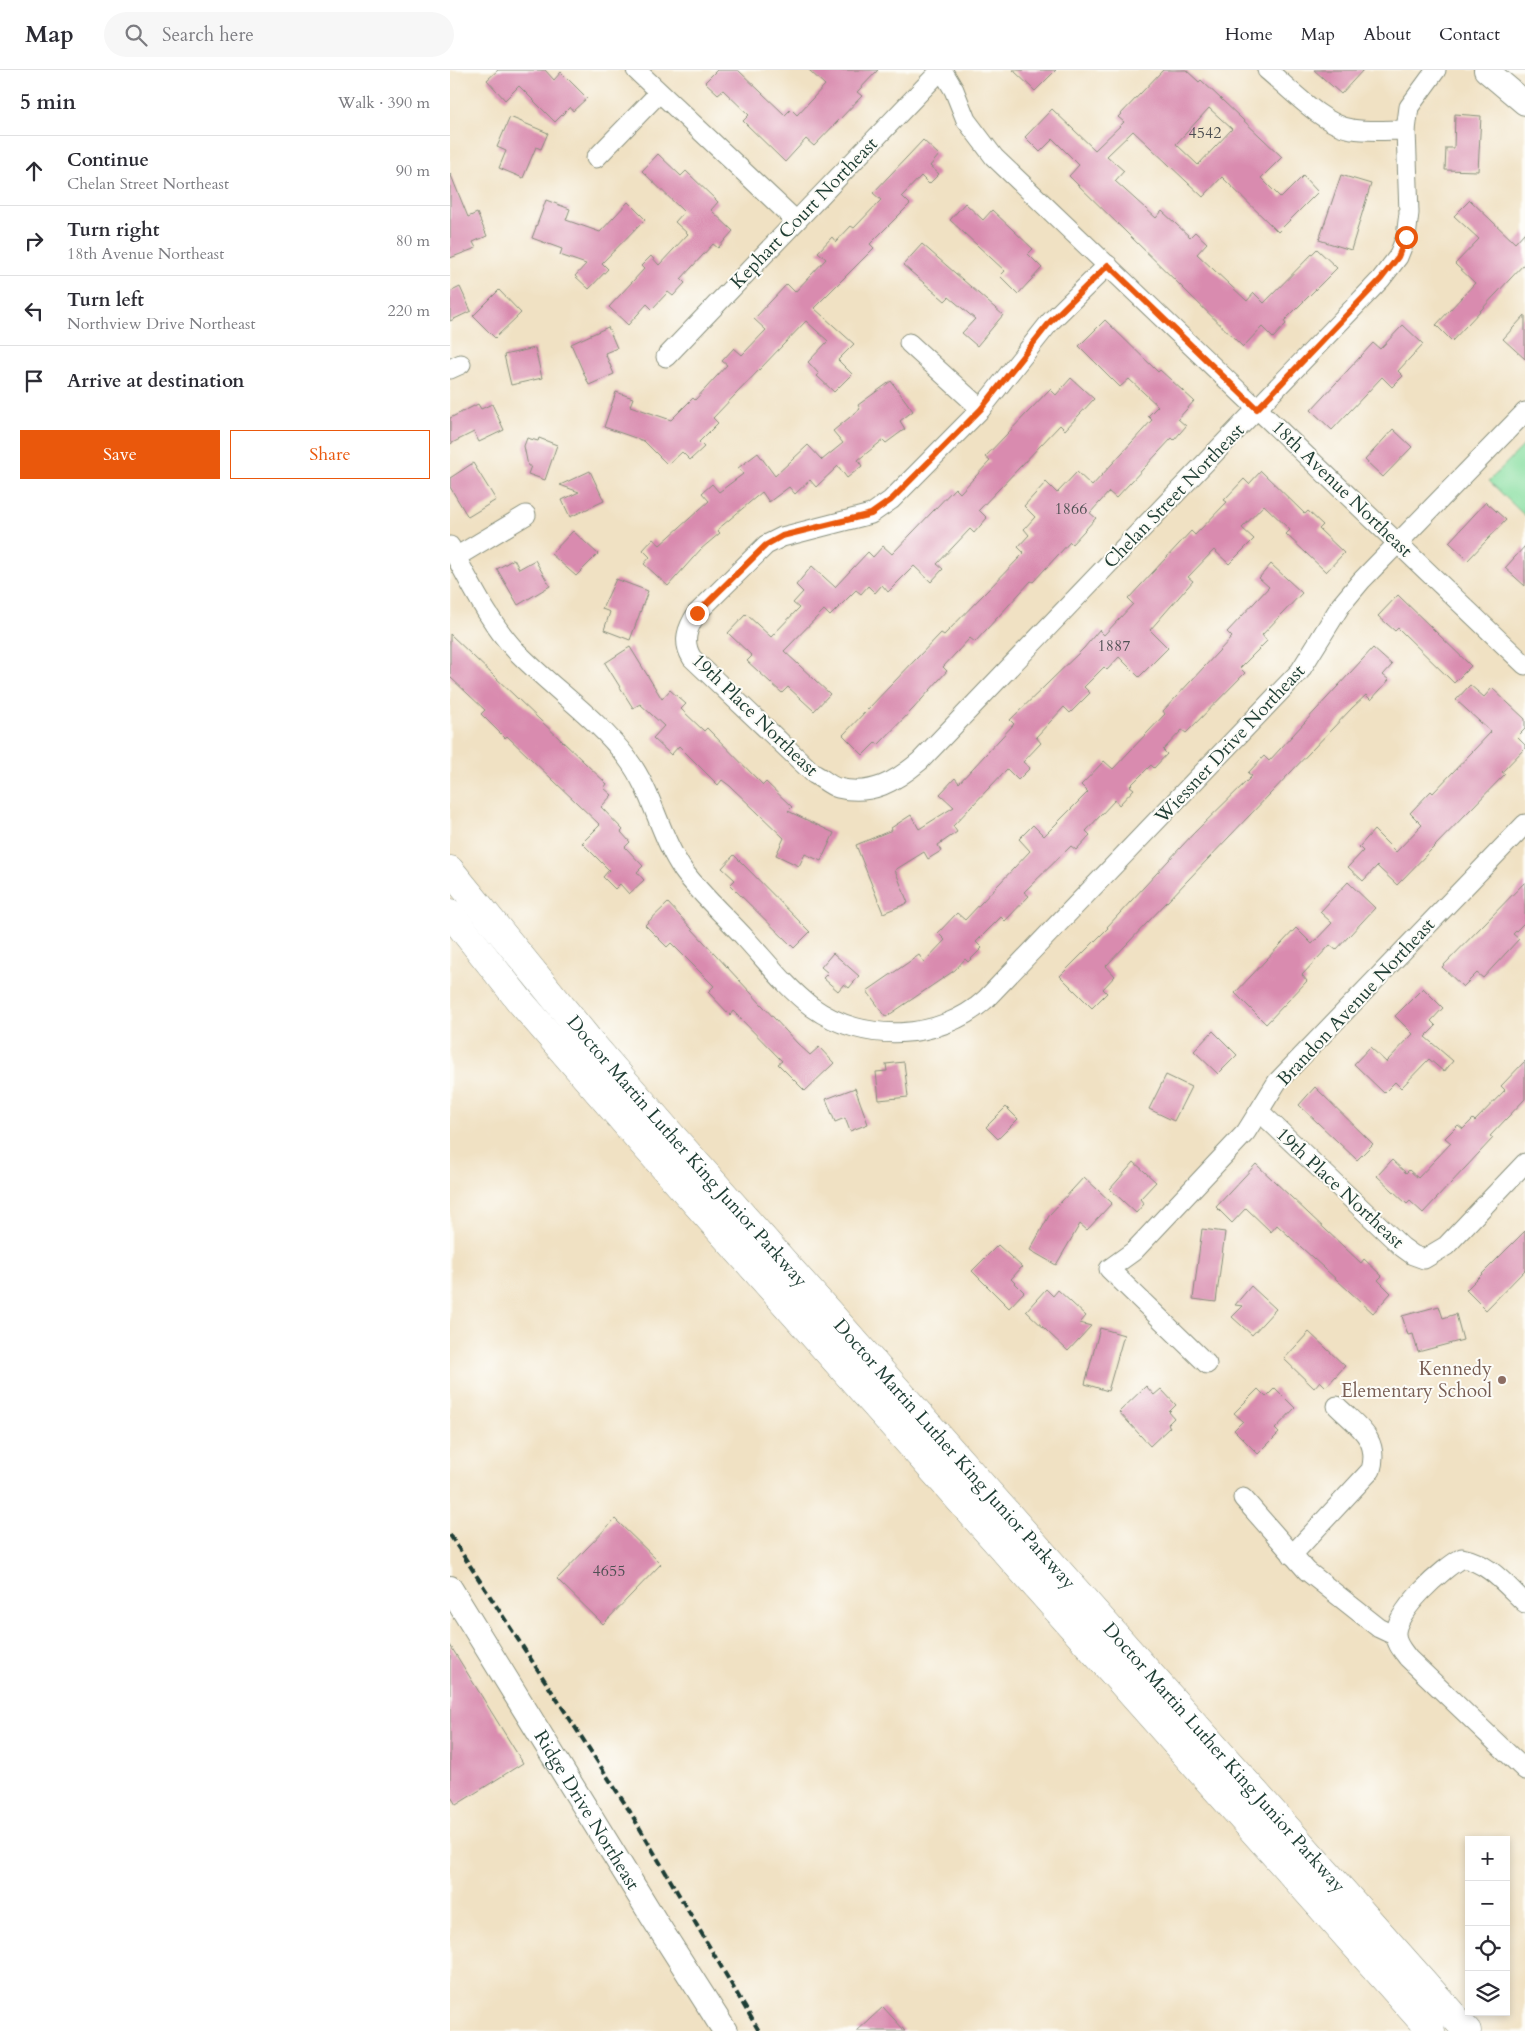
<!DOCTYPE html>
<html lang="en">
<head>
<meta charset="utf-8">
<style>
  :root { --surface:#fff; --page:#f7f7f7; --text:#2b2b33; --muted:#7c7c81; --line:#e1e1e2; --accent:#ea580c }
  body { margin:0; font-family:Cardo,serif; background:var(--page); color:var(--text) }
  .controls { position:absolute; right:15px; bottom:15px; display:grid; overflow:hidden; border-radius:0px; box-shadow:0 2px 8px #0003 }
  .controls button { width:45px; height:45px; display:grid; place-items:center; padding:0; border:0; border-bottom:1px solid var(--line); background:var(--surface); color:var(--text); font:25px sans-serif }
  .stop { position:absolute; width:15px; height:15px; margin:-11px; border:4px solid #ea580c; border-radius:50%; background:#fff }
  .stop.end { background:#ea580c; border-color:#fff; box-shadow:0 1px 5px #0008 }
  .list { margin:0; padding:0; list-style:none }
  h2 { display:flex; justify-content:space-between; align-items:center; height:65px; margin:0; padding:0 20px; font-size:21px }
  h2 small { font-size:16px; font-weight:400; color:var(--muted) }
  .list li { display:grid; grid-template-columns:32px 1fr auto; gap:15px; align-items:center; box-sizing:border-box; height:70px; padding:0 20px; border-top:1px solid var(--line) }
  .list b { display:block; font-size:19px; white-space:nowrap }
  .list p { margin:0; font-size:16px; white-space:nowrap; color:var(--muted) }
  .list em { font-size:16px; font-style:normal; color:var(--muted) }
  .actions { display:flex; gap:10px; padding:15px 20px }
  .actions a { flex:1; padding:11px 0; border:1px solid var(--accent); border-radius:0px; text-align:center; font-size:18px; color:var(--accent) }
  .actions .main { background:var(--accent); color:#fff }
  .icon { flex:none; width:28px; height:28px; fill:none; stroke:currentColor; stroke-width:2; stroke-linecap:round; stroke-linejoin:round }
  .map { position:relative; flex:none; width:1075px; height:1961px; overflow:hidden }
  header { display:flex; align-items:center; gap:30px; box-sizing:border-box; height:70px; padding:0 25px; background:var(--surface); border-bottom:1px solid var(--line) }
  header strong { font-size:24px }
  nav { display:flex; gap:28px; margin-inline-start:auto; font-size:18px }
  .search { width:350px; height:45px; background:var(--page); display:flex; align-items:center; gap:12px; box-sizing:border-box; padding:0 18px; border-radius:28px; color:var(--muted); font-size:19px }
  main { display:flex }
  aside { flex:1; background:var(--surface) }
  .map>svg:first-child { display:block }
  .green { fill:#88dfa2; stroke:#548e6b }
  .building { fill:#d98baf; fill-rule:evenodd }
  .lines { fill:none; stroke-linecap:round; stroke-linejoin:round }
  .minor-casing { stroke:#888f7c; stroke-width:21 }
  .tertiary-casing { stroke:#888f7c; stroke-width:26 }
  .trunk-casing { stroke:#888f7c; stroke-width:29 }
  .minor { stroke:#fff; stroke-width:19 }
  .tertiary { stroke:#fff; stroke-width:24 }
  .trunk { stroke:#fff; stroke-width:28 }
  .rail { stroke:#1f3d34; stroke-width:4; stroke-dasharray:8 4; stroke-linecap:butt }
  .route { stroke:#ea580c; stroke-width:6 }
  .education-dot { fill:#8d6e63; stroke:#fdfcf7; stroke-width:2 }
  .labels { text-anchor:middle; dominant-baseline:central; stroke-width:4; stroke-linejoin:round; paint-order:stroke }
  .number-label { font-size:16px; fill:#4e5053 }
  .street-label { font-size:19px; fill:#1f3d34; stroke:#fdfcf7 }
  .education-label { font-size:19px; fill:#785e54; stroke:#fdfcf7; text-anchor:end }
</style>
</head>
<body>
<header>
<strong>Map</strong>
<div class="search"><svg class="icon" aria-label="search" viewBox="0 0 24 24"><circle cx="10" cy="10" r="6"/><path d="M15 15l6 6"/></svg>Search here</div>
<nav><a>Home</a><a>Map</a><a>About</a><a>Contact</a></nav>
</header>
<main>
<aside>
<h2>5 min<small>Walk · 390 m</small></h2>
<ul class="list">
<li><svg class="icon" aria-label="ahead" viewBox="0 0 24 24"><path d="M12 20V5M6 11l6-6 6 6"/></svg><div><b>Continue</b><p>Chelan Street Northeast</p></div><em>90 m</em></li>
<li><svg class="icon" aria-label="right" viewBox="0 0 24 24"><path d="M7 20v-9h11M14 6l5 5-5 5"/></svg><div><b>Turn right</b><p>18th Avenue Northeast</p></div><em>80 m</em></li>
<li><svg class="icon" aria-label="left" viewBox="0 0 24 24"><path d="M17 20v-9H6M10 6l-5 5 5 5"/></svg><div><b>Turn left</b><p>Northview Drive Northeast</p></div><em>220 m</em></li>
<li><svg class="icon" aria-label="arrive" viewBox="0 0 24 24"><path d="M6 21V4h12l-3 4 3 4H6"/></svg><div><b>Arrive at destination</b></div></li>
</ul>
<div class="actions"><a class="main">Save</a><a>Share</a></div>
</aside>
<div class="map">
<svg width="1075" height="1961" viewBox="0 0 1075 1961">
  <rect width="100%" height="100%" fill="#fdfcf7"/>
  <filter id="ink" filterUnits="userSpaceOnUse"><feTurbulence type="fractalNoise" baseFrequency=".02" numOctaves="2"/><feDisplacementMap in="SourceGraphic" scale="10" xChannelSelector="R" yChannelSelector="G"/><feConvolveMatrix kernelMatrix="1 2 1 2 8 2 1 2 1" color-interpolation-filters="sRGB"/></filter>
  <filter id="wash" filterUnits="userSpaceOnUse"><feTurbulence type="fractalNoise" baseFrequency=".0096" numOctaves="4" result="noise"/><feDisplacementMap in="SourceGraphic" scale="20" xChannelSelector="R" yChannelSelector="G"/><feGaussianBlur stdDeviation="1.12" result="paint"/><feColorMatrix in="noise" values="0 0 0 0 0 0 0 0 0 0 0 0 0 0 0 0 0 1.4 0 .05"/><feComposite in="paint" operator="in"/></filter>
  <g filter="url(#wash)">
    <rect width="100%" height="100%" fill="#f0e1c3"/>
    <polygon class="green" points="1075,374 1075,446 1039,411"/>
    <g id="blocks">
      <g class="building">
        <polygon points="48,0 95,0 104,10 111,2 137,28 123,41 120,37 105,52 69,16 55,30 37,10"/>
        <polygon points="267,0 288,0 335,45 341,39 347,45 375,15 359,0 428,0 407,22 412,26 364,76 356,69 335,92 293,51 299,45 273,20 268,24 255,12"/>
        <polygon points="563,0 606,0 585,21"/>
        <path d="M 713,0 L 736,0 L 749,12 L 751,10 L 832,87 L 811,108 L 831,128 L 853,106 L 868,122 L 828,162 L 772,107 L 753,127 L 683,61 L 657,86 L 674,101 L 665,111 L 706,148 L 712,141 L 740,167 L 745,162 L 757,173 L 747,184 L 797,231 L 804,223 L 814,233 L 867,179 L 887,198 L 834,251 L 836,254 L 823,268 L 812,257 L 793,277 L 619,106 L 629,95 L 603,69 L 590,82 L 575,67 L 602,39 L 645,80 L 674,52 L 668,47 ZM 759,38 L 782,59 L 748,95 L 726,74 Z"/>
        <polygon points="864,0 913,0 891,24"/>
        <polygon points="1005,44 1031,46 1028,101 995,100 996,78 1004,78"/>
        <polygon points="60,47 98,63 91,79 86,77 73,108 49,98 56,81 47,77"/>
        <polygon points="473,70 489,85 480,96 489,104 479,114 471,106 452,126 460,134 420,174 424,178 364,238 404,274 388,290 402,304 384,322 367,306 369,304 358,292 378,271 356,251 263,348 268,353 249,372 254,377 240,390 232,382 218,395 194,371 154,357 166,322 183,328 180,336 221,350 243,328 245,330 277,295 272,291 284,278 292,285 316,260 304,249 337,214 345,222 376,189 368,182 382,167 386,172 401,156 404,158 431,130 423,123"/>
        <polygon points="208,84 231,106 236,101 268,132 261,140 283,161 268,178 263,174 231,209 235,213 223,226 218,222 202,239 197,234 178,255 159,237 194,199 191,196 201,186 209,195 238,164 225,152 234,142 192,101"/>
        <polygon points="0,103 18,147 27,143 37,166 23,172 26,178 0,188"/>
        <polygon points="891,105 921,114 901,180 869,170"/>
        <polygon points="96,130 120,139 116,150 150,162 178,132 195,149 152,193 158,199 139,219 125,206 136,194 110,185 112,179 82,168"/>
        <polygon points="1020,130 1065,173 1075,162 1075,193 1002,271 986,255 1025,213 1005,194 1029,169 1004,146"/>
        <polygon points="515,133 533,150 542,140 583,179 578,184 592,198 568,224 550,206 555,201 500,150"/>
        <polygon points="472,174 553,245 527,276 512,263 525,249 499,227 495,231 453,195"/>
        <polygon points="10,217 21,241 0,251 0,222"/>
        <polygon points="49,220 71,243 45,268 23,246"/>
        <polygon points="1075,245 1075,289 1053,269"/>
        <polygon points="655,250 708,302 710,300 744,331 728,349 736,356 724,370 722,368 666,428 659,422 640,443 646,448 622,474 620,472 583,512 581,511 525,572 520,568 493,597 497,601 464,638 428,675 426,672 413,685 393,665 491,563 494,565 574,483 568,477 579,465 574,459 585,447 574,436 596,412 607,423 627,402 642,416 702,350 698,346 708,336 679,309 670,317 629,276"/>
        <polygon points="953,255 973,274 948,301 953,306 942,317 932,307 882,360 861,340 923,273 930,279"/>
        <polygon points="158,257 167,278 155,283 164,304 139,315 121,274"/>
        <polygon points="85,278 92,308 61,315 54,285"/>
        <polygon points="621,308 644,329 615,360 610,355 529,440 537,448 524,463 520,459 487,494 493,499 481,512 464,496 438,522 432,515 425,523 418,516 411,524 406,520 380,546 374,540 334,581 380,624 364,641 338,617 332,623 297,591 302,586 278,563 296,544 321,567 349,538 343,533 353,522 346,515 362,496 385,517 418,482 423,487 433,476 442,484 505,418 510,423 540,391 535,387 600,319 606,325"/>
        <polygon points="441,311 463,341 450,351 455,359 436,373 433,370 408,390 412,396 397,408 388,396 366,417 360,410 345,424 339,417 319,432 312,422 267,460 270,463 251,479 218,516 194,494 200,487 193,480 203,469 210,475 259,431 252,423 262,414 269,422 293,404 288,398 308,383 325,406 358,375 372,390 393,373 383,361 410,339 408,335"/>
        <polygon points="28,334 31,339 42,334 54,360 29,372 24,362 0,374 0,348"/>
        <polygon points="943,359 962,377 933,407 915,390"/>
        <polygon points="77,368 88,371 89,368 107,375 95,410 78,404 81,396 78,396 74,376"/>
        <polygon points="23,393 46,430 18,447 0,417 0,408"/>
        <polygon points="140,401 154,431 120,447 112,430 129,422 110,415"/>
        <polygon points="811,401 855,444 858,441 873,455 869,459 894,483 876,502 836,464 840,460 814,435 792,458 804,469 779,494 764,480 738,507 743,511 700,560 718,578 689,607 669,587 657,600 654,597 634,617 640,623 620,643 614,637 586,667 591,673 573,692 580,698 568,710 557,699 503,756 507,762 488,775 491,781 478,789 474,782 445,800 458,833 433,843 406,775 442,760 441,758 461,745 469,759 504,737 490,724 505,708 509,713 564,654 560,650 634,578 649,560 654,565 683,534 678,529 741,461 745,465 777,432 774,430 794,409 799,414"/>
        <polygon points="1036,432 1056,450 1018,490 999,472"/>
        <polygon points="123,461 148,484 126,506 101,484"/>
        <polygon points="1075,476 1075,516 1055,498"/>
        <polygon points="64,489 69,499 85,490 100,516 68,535 47,499"/>
        <polygon points="821,494 852,523 812,565 817,571 790,598 795,603 736,663 732,660 713,680 717,684 704,698 701,695 680,716 684,719 669,735 665,730 636,761 640,765 626,780 621,776 574,822 579,826 555,851 551,847 526,872 532,878 518,892 515,889 505,900 436,947 417,921 469,885 474,892 495,870 488,863 507,843 515,850 580,781 569,769 583,755 594,766 638,722 631,715 654,691 663,699 715,644 713,641 782,567 777,562 819,517 809,508"/>
        <polygon points="166,509 198,521 180,570 154,560 160,542 152,539"/>
        <polygon points="948,525 1021,596 1004,613 948,558 945,561 928,546"/>
        <polygon points="0,564 157,714 154,718 162,725 151,737 173,760 171,762 180,772 175,777 193,796 187,802 194,810 179,824 170,814 165,819 153,807 159,800 132,773 150,755 57,666 55,668 31,644 35,640 0,607"/>
        <polygon points="180,577 212,629 220,620 236,634 231,639 254,661 257,658 313,715 316,712 342,737 338,741 384,763 371,791 355,784 349,796 326,785 334,768 280,716 272,710 268,715 229,676 221,685 203,668 214,656 190,634 183,638 155,593"/>
        <polygon points="923,578 942,595 933,605 939,610 921,630 916,625 902,638 656,896 665,906 653,919 657,923 642,938 610,906 658,858 657,857 743,764 802,706 798,703 814,686 819,691"/>
        <polygon points="1020,615 1034,627 1042,618 1075,649 1075,659 1067,667 1075,675 1075,678 1052,702 1055,704 947,815 927,796 913,811 898,797 913,781 909,777 924,760 946,782 972,755 960,743 981,721 983,723 1041,662 1006,630"/>
        <polygon points="284,785 360,862 344,878 280,815 285,810 272,798"/>
        <polygon points="898,812 925,838 886,880 880,875 852,905 857,911 816,954 785,923 846,858 862,874 882,853 870,842"/>
        <polygon points="1075,812 1075,852 1063,864 1069,869 1033,908 1027,903 1013,917 992,897"/>
        <polygon points="218,833 348,974 360,985 369,977 384,993 355,1021 328,994 332,991 283,941 280,945 258,922 264,916 221,873 217,877 195,855"/>
        <polygon points="383,883 409,906 399,918 394,914 388,921 373,908 378,903 371,897"/>
        <polygon points="973,918 993,938 981,951 986,956 975,967 1003,991 994,1002 979,989 951,1018 945,1012 934,1023 904,994 920,977 936,992 963,964 945,946"/>
        <polygon points="763,961 787,985 768,1004 744,981"/>
        <polygon points="1075,991 1075,1029 1040,1066 1043,1068 973,1143 960,1131 957,1134 927,1106 942,1090 956,1103 959,1100 968,1108 1001,1073 995,1068 1008,1055 1013,1059 1023,1049 1025,1051 1055,1020 1051,1016"/>
        <polygon points="454,992 458,1027 429,1030 426,1002 437,1001 436,994"/>
        <polygon points="716,1005 741,1017 724,1051 699,1039"/>
        <polygon points="865,1017 923,1074 907,1090 849,1035"/>
        <polygon points="405,1018 418,1054 400,1061 395,1048 385,1052 376,1029"/>
        <polygon points="556,1037 568,1049 548,1069 536,1057"/>
        <polygon points="684,1092 706,1112 690,1129 694,1134 686,1143 660,1119"/>
        <polygon points="806,1094 911,1193 914,1189 932,1206 928,1210 941,1223 923,1243 827,1155 821,1162 796,1138 782,1153 766,1137"/>
        <polygon points="634,1107 662,1133 637,1160 630,1154 606,1195 580,1180 600,1144"/>
        <polygon points="752,1159 775,1162 766,1232 743,1229"/>
        <polygon points="1075,1161 1075,1200 1036,1240 1016,1220"/>
        <polygon points="548,1175 572,1197 561,1209 574,1222 559,1238 522,1201"/>
        <polygon points="801,1216 826,1239 802,1265 782,1247 793,1236 785,1235"/>
        <polygon points="596,1219 603,1226 608,1220 636,1246 630,1253 641,1256 618,1281 576,1241"/>
        <polygon points="989,1236 993,1248 1006,1244 1013,1270 968,1282 963,1264 958,1265 952,1246"/>
        <polygon points="650,1258 674,1265 658,1321 635,1314"/>
        <polygon points="859,1262 895,1296 876,1317 870,1311 864,1318 834,1289"/>
        <polygon points="696,1316 704,1325 711,1319 726,1335 719,1342 724,1348 718,1354 720,1357 700,1376 669,1342"/>
        <polygon points="825,1318 845,1338 825,1359 829,1363 808,1384 784,1360 793,1351 784,1343 808,1319 816,1327"/>
        <polygon points="165,1449 211,1494 153,1554 107,1509"/>
        <polygon points="0,1575 73,1693 6,1735 0,1725"/>
        <polygon points="433,1937 455,1961 407,1961"/>
      </g>
    </g>
  </g>
  <g filter="url(#ink)">
    <use href="#blocks" fill-opacity="0" stroke="#888f7c" stroke-width="1"/>
    <g class="lines">
      <g class="minor-casing">
        <g id="minor">
          <polyline points="186,0 346,151"/>
          <polyline points="492,0 504,20 516,50 544,87 1075,595"/>
          <path d="M 817,0 C 839,18 873,55 902,59 C 919,62 938,60 956,60"/>
          <polyline points="146,88 209,23"/>
          <path d="M 658,195 L 600,252 L 531,339 L 441,430 L 421,444 L 332,467 L 316,475 L 247,543 C 237,558 232,572 242,588 L 364,704 C 372,708 380,716 388,718 C 422,726 445,712 470,691 L 931,209 L 948,187 L 956,167 L 959,143 L 956,60 L 959,37 L 986,0"/>
          <polyline points="459,273 531,339"/>
          <polyline points="216,287 491,0"/>
          <polyline points="0,299 11,294"/>
          <path d="M 0,476 C 20,512 39,553 67,582 C 102,618 147,648 177,688 C 203,722 209,765 233,800 C 251,825 275,846 296,869 C 317,892 337,918 362,937 C 413,974 490,971 536,929 L 850,601 L 891,535 L 911,511 L 1075,342"/>
          <polyline points="6,487 76,445"/>
          <polyline points="810,1042 952,1177 963,1185 974,1189 996,1176 1075,1093"/>
          <polyline points="757,1294 659,1199 684,1181 796,1062 827,1012 1075,754"/>
          <polyline points="793,1428 857,1501 929,1558 946,1566"/>
          <path d="M 842,1485 L 921,1400 C 930,1368 907,1356 887,1336"/>
          <path d="M 1075,1533 C 1056,1515 1039,1493 1012,1488 C 993,1498 944,1542 946,1565 C 946,1574 953,1581 958,1588 L 1075,1700"/>
        </g>
      </g>
      <g class="tertiary-casing">
        <g id="tertiary">
          <polyline points="1036,0 1075,33"/>
          <path id="s1" d="M 0,1518 L 205,1851 L 275,1961"/>
        </g>
      </g>
      <g class="trunk-casing">
        <g id="trunk">
          <path id="s2" d="M 0,800 L 142,974 L 215,1058 L 1017,1961"/>
          <polyline points="0,843 69,930 195,1076 981,1961"/>
        </g>
      </g>
      <use href="#minor" class="minor"/>
      <use href="#tertiary" class="tertiary"/>
      <use href="#trunk" class="trunk"/>
      <polyline class="rail" points="0,1465 179,1740 309,1961"/>
    </g>
  </g>
  <g class="lines" filter="url(#ink)">
    <polyline class="route" points="247,543 316,475 332,466 421,444 441,430 531,339 600,252 658,195 807,339 931,209 948,187 956,167"/>
  </g>
  <circle class="education-dot" cx="1052" cy="1310" r="5"/>
  <g class="labels">
    <g class="number-label">
      <text x="755" y="63">4542</text>
      <text x="621" y="439">1866</text>
      <text x="664" y="576">1887</text>
      <text x="159" y="1501">4655</text>
    </g>
    <g class="street-label">
      <text transform="translate(354 143) rotate(-46)">Kephart Court Northeast</text>
      <text transform="translate(892 419) rotate(44)">18th Avenue Northeast</text>
      <text transform="translate(724 426) rotate(-46)">Chelan Street Northeast</text>
      <text transform="translate(305 645) rotate(44)">19th Place Northeast</text>
      <text transform="translate(780 674) rotate(-47)">Wiessner Drive Northeast</text>
      <text transform="translate(906 932) rotate(-47)">Brandon Avenue Northeast</text>
      <text stroke="none"><textPath href="#s2" startOffset="368">Doctor Martin Luther King Junior Parkway</textPath></text>
      <text transform="translate(890 1118) rotate(43)">19th Place Northeast</text>
      <text stroke="none"><textPath href="#s2" startOffset="772">Doctor Martin Luther King Junior Parkway</textPath></text>
      <text stroke="none"><textPath href="#s2" startOffset="1178">Doctor Martin Luther King Junior Parkway</textPath></text>
      <text stroke="none"><textPath href="#s1" startOffset="261">Ridge Drive Northeast</textPath></text>
    </g>
    <g class="education-label">
      <text x="1042" y="1299">Kennedy<tspan x="1042" dy="22">Elementary School</tspan></text>
    </g>
  </g>
</svg>
<div class="controls">
<button>+</button>
<button>−</button>
<button><svg class="icon" aria-label="locate" viewBox="0 0 24 24"><circle cx="12" cy="12" r="6"/><path d="M12 2v4M12 18v4M2 12h4M18 12h4"/></svg></button>
<button><svg class="icon" aria-label="layers" viewBox="0 0 24 24"><path d="M12 4l9 5-9 5-9-5zM3 14l9 5 9-5"/></svg></button>
</div>
<div class="stop" style="left:956px;top:167px"></div>
<div class="stop end" style="left:247px;top:543px"></div>
</div>
</main>
</body>
</html>
